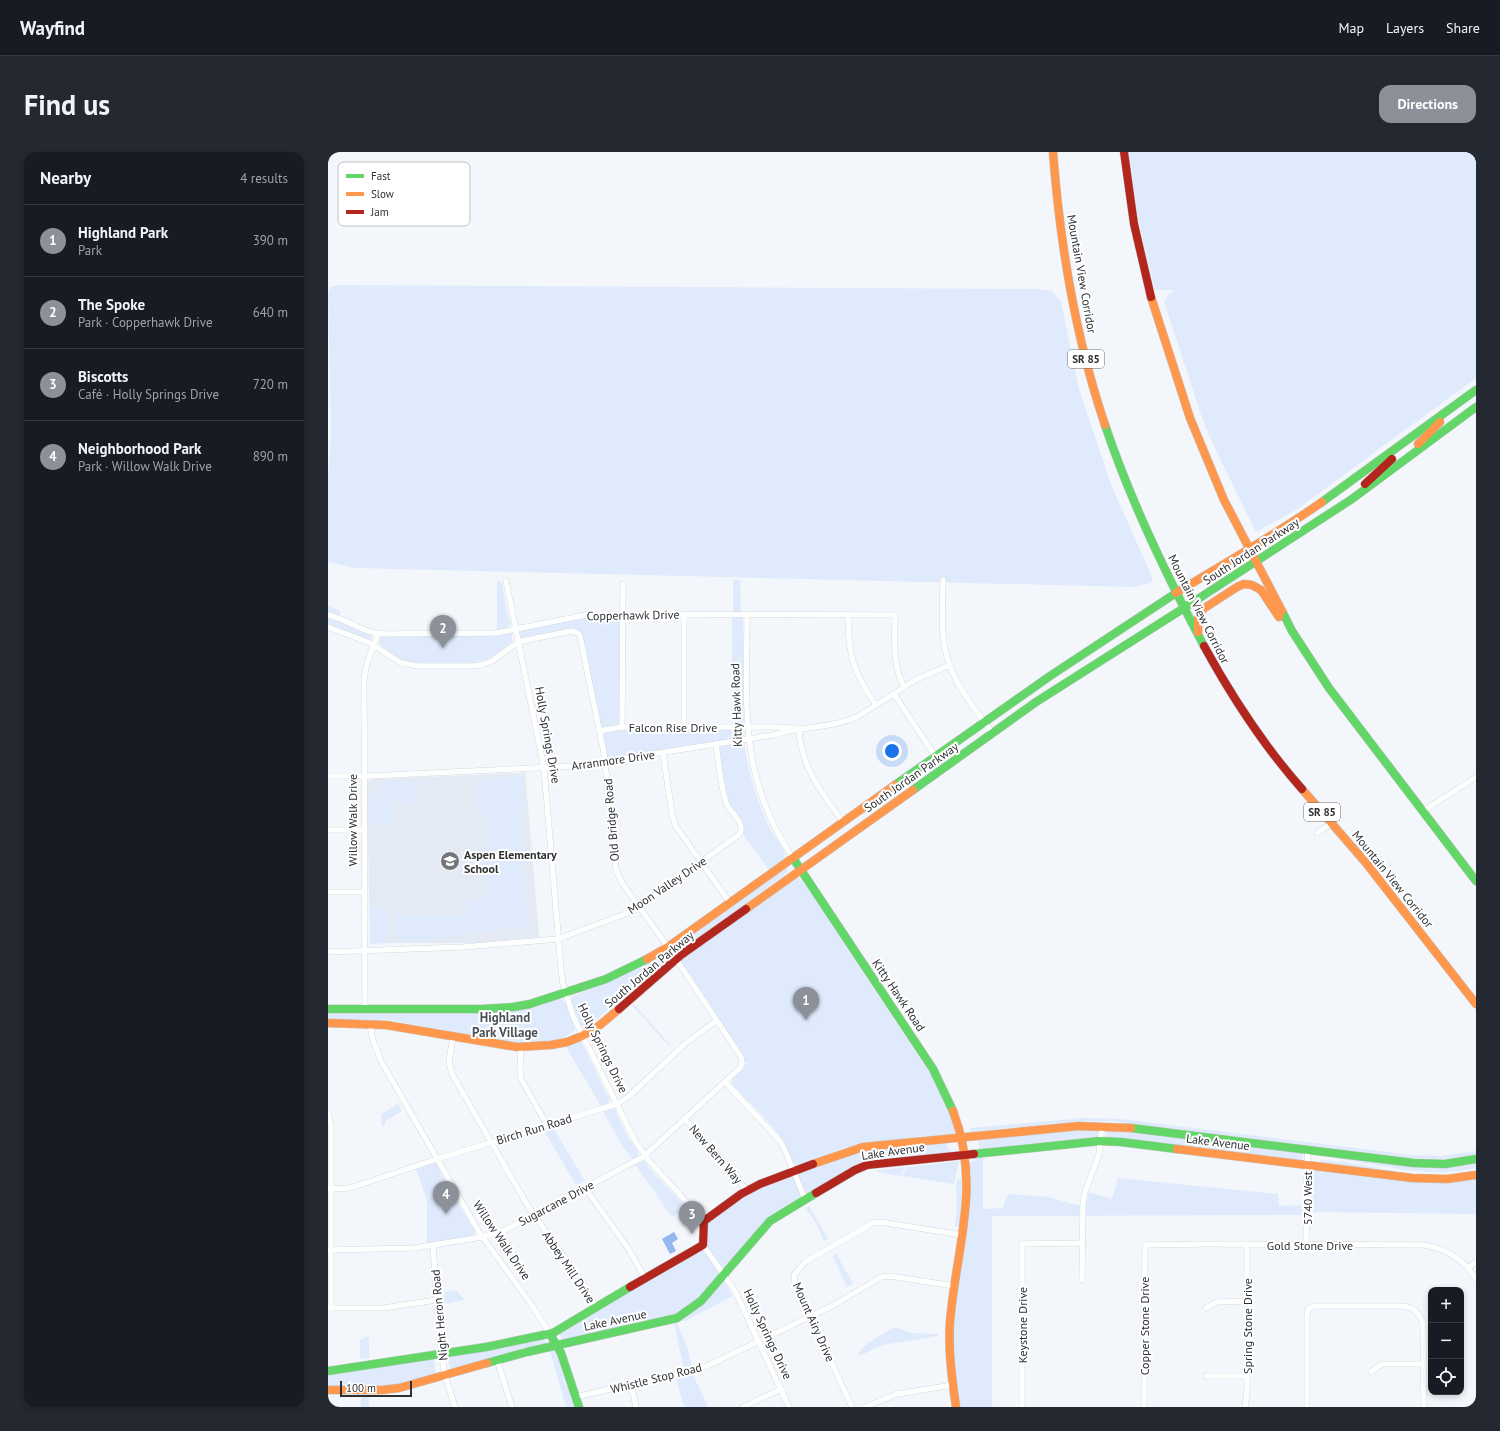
<!DOCTYPE html>
<html lang="en">
<head>
<meta charset="utf-8">
<style>
  :root { --surface:#171b24; --page:#242831; --text:#f1f3f6; --muted:#9ea1a6; --line:#363941; --accent:#8c9099 }
  body { margin:0; font-family:"PT Sans",sans-serif; background:var(--page); color:var(--text) }
  .controls { position:absolute; right:12px; bottom:12px; display:grid; overflow:hidden; border-radius:8px; box-shadow:0 2px 6px #0003 }
  .controls button { width:36px; height:36px; display:grid; place-items:center; padding:0; border:0; border-bottom:1px solid var(--line); background:var(--surface); color:var(--text); font:20px sans-serif }
  .scale { position:absolute; left:12px; bottom:10px; width:72px; box-sizing:border-box; padding-left:4px; border:2px solid #2e3033; border-top:0; font-size:11px; line-height:14px; white-space:nowrap; color:#2e3033; -webkit-text-stroke:3px #fff; paint-order:stroke }
  .you { position:absolute; left:564px; top:599px; width:14px; height:14px; margin:-10px; border:3px solid #fff; border-radius:50%; background:#1a73e8; box-shadow:0 0 0 6px #1a73e833 }
  .badge { display:grid; place-items:center; width:26px; height:26px; border-radius:50%; background:var(--accent); color:#fff; font-size:13px; font-weight:700 }
  .pin { position:absolute; translate:-50% -33px; filter:drop-shadow(0 1px 2px #0008) }
  .pin::after { content:''; position:absolute; top:21px; width:14px; height:12px; background:inherit; clip-path:polygon(0 0,100% 0,50% 100%) }
  .list { margin:0; padding:0; list-style:none }
  h2 { display:flex; justify-content:space-between; align-items:center; height:52px; margin:0; padding:0 16px; font-size:17px }
  h2 small { font-size:13px; font-weight:400; color:var(--muted) }
  .list li { display:grid; grid-template-columns:26px 1fr auto; gap:12px; align-items:center; box-sizing:border-box; height:72px; padding:0 16px; border-top:1px solid var(--line) }
  .list b { display:block; font-size:15px; white-space:nowrap }
  .list p { margin:0; font-size:13px; white-space:nowrap; color:var(--muted) }
  .list em { font-size:13px; font-style:normal; color:var(--muted) }
  .icon { flex:none; width:22px; height:22px; fill:none; stroke:currentColor; stroke-width:2; stroke-linecap:round; stroke-linejoin:round }
  .map { position:relative; flex:none; width:1148px; height:1255px; overflow:hidden; border-radius:12px }
  header { display:flex; align-items:center; gap:24px; box-sizing:border-box; height:56px; padding:0 20px; background:var(--surface); border-bottom:1px solid var(--line) }
  header strong { font-size:19px }
  nav { display:flex; gap:22px; margin-inline-start:auto; font-size:14px }
  .intro { display:flex; align-items:center; justify-content:space-between; box-sizing:border-box; height:96px; padding:0 24px }
  h1 { margin:0; font-size:28px }
  .button { padding:10px 18px; border-radius:12px; background:var(--accent); color:#fff; font-size:14px; font-weight:700 }
  main { display:flex; gap:24px; padding:0 24px }
  aside { flex:1; background:var(--surface); border-radius:12px; box-shadow:0 2px 6px #0003 }
  .map>svg:first-child { display:block }
  .built { fill:#e3eaf4 }
  .green { fill:#dfebfd }
  .water { fill:#95b8ed }
  .lines { fill:none; stroke-linecap:round; stroke-linejoin:round }
  .street-casing { stroke:#c5c7ca; stroke-width:6 }
  .fast-casing { stroke:#c5c7ca; stroke-width:9 }
  .slow-casing { stroke:#c5c7ca; stroke-width:9 }
  .jam-casing { stroke:#c5c7ca; stroke-width:9 }
  .street { stroke:#fdfefe; stroke-width:5.5 }
  .fast { stroke:#63d668; stroke-width:8 }
  .slow { stroke:#ff974d; stroke-width:8 }
  .jam { stroke:#b3261e; stroke-width:8 }
  .labels { text-anchor:middle; dominant-baseline:central; stroke-width:4; stroke-linejoin:round; paint-order:stroke }
  .shield { fill:#fff; stroke:#6d6e70; stroke-width:1 }
  .shield-label { font-size:11px; font-weight:bold; fill:#2e3033 }
  .street-label { font-size:12px; fill:#2e3033; stroke:#fff }
  .poi-label { font-size:12px; font-weight:bold; fill:#2e3033; stroke:#fff; text-anchor:start }
  .neighbourhood-label { font-size:13px; font-weight:bold; fill:#4c5057; stroke:#fff }
  .key { fill:#fff; stroke:#c0c1c2; stroke-width:1 }
  .key-label { font-size:11px; fill:#2e3033 }
</style>
</head>
<body>
<header>
<strong>Wayfind</strong>
<nav><a>Map</a><a>Layers</a><a>Share</a></nav>
</header>
<div class="intro"><h1>Find us</h1><a class="button">Directions</a></div>
<main>
<aside>
<h2>Nearby<small>4 results</small></h2>
<ul class="list">
<li><span class="badge">1</span><div><b>Highland Park</b><p>Park</p></div><em>390 m</em></li>
<li><span class="badge">2</span><div><b>The Spoke</b><p>Park · Copperhawk Drive</p></div><em>640 m</em></li>
<li><span class="badge">3</span><div><b>Biscotts</b><p>Café · Holly Springs Drive</p></div><em>720 m</em></li>
<li><span class="badge">4</span><div><b>Neighborhood Park</b><p>Park · Willow Walk Drive</p></div><em>890 m</em></li>
</ul>
</aside>
<div class="map">
<svg width="1148" height="1255" viewBox="0 0 1148 1255">
  <rect width="100%" height="100%" fill="#f3f6fa"/>
  <polygon class="built" points="197,620 211,785 167,789 158,791 42,791 39,632 41,628 44,626 51,627 193,621"/>
  <g class="green">
    <polygon points="801,0 1148,0 1148,226 968,358 928,380 882,286 872,260 836,149 840,143 847,138 827,138 810,67"/>
    <polygon points="9,133 710,137 724,139 733,150 751,237 784,335 825,427 823,431 807,435 26,416 0,410 0,324 3,282 0,144 2,135"/>
    <polygon points="405,428 412,428 413,460 405,460"/>
    <polygon points="169,429 173,429 180,464 183,471 179,476 169,478"/>
    <polygon points="0,454 13,459 11,464 0,460"/>
    <polygon points="0,464 44,483 43,488 0,473"/>
    <polygon points="404,464 415,466 416,572 404,573"/>
    <polygon points="258,465 288,465 292,467 292,573 277,576 273,574 250,478 243,477 192,486 192,479"/>
    <polygon points="182,480 184,481 184,490 161,507 145,511 87,512 73,509 51,492 53,484"/>
    <polygon points="292,577 415,577 417,585 281,606 279,604 275,583 277,580"/>
    <path d="M 416,590 C 420,619 428,647 440,673 C 445,683 453,692 457,702 L 456,707 L 441,718 L 415,682 L 415,673 L 402,655 L 398,643 L 391,597 L 393,593 Z"/>
    <polygon points="196,625 194,706 199,774 117,785 108,788 70,789 69,764 139,764 139,748 157,748 157,664 150,658 150,651 148,651 148,628 150,627"/>
    <polygon points="138,627 139,631 137,633 135,632 135,629 97,630 97,634 94,633 95,629 96,629"/>
    <path d="M 84,629 C 87,633 88,645 85,650 L 77,652 L 71,650 L 66,652 L 52,638 L 54,630 Z"/>
    <path d="M 50,640 L 64,653 L 63,659 C 64,665 67,668 62,673 L 45,673 L 42,671 L 42,643 Z"/>
    <polygon points="47,681 49,684 45,685 45,744 43,745 43,756 55,755 60,758 61,788 59,791 44,792 42,790 42,685 43,682"/>
    <polygon points="459,715 460,720 335,813 332,813 265,871 264,874 258,877 253,874 243,850 243,848 245,844 275,832"/>
    <path d="M 468,725 L 474,728 L 605,926 C 614,943 623,960 627,979 L 624,984 C 610,983 595,984 582,986 C 576,987 572,989 566,988 L 534,991 L 524,995 L 519,995 L 476,1011 L 475,1013 L 468,1014 C 463,1010 461,998 457,992 C 447,974 423,953 409,937 L 404,933 L 404,926 L 419,912 L 412,901 L 411,896 L 386,861 L 385,857 L 358,816 L 353,812 L 353,806 Z"/>
    <path d="M 232,846 L 237,850 L 247,875 C 246,891 196,891 184,890 L 56,867 L 54,869 L 0,868 L 0,859 L 193,858 L 212,854 Z"/>
    <polygon points="306,852 343,894 342,895 304,853"/>
    <path d="M 252,889 C 256,892 275,935 279,943 L 282,946 L 280,952 L 273,954 L 238,895 Z"/>
    <polygon points="70,952 74,959 57,969 57,973 54,975 53,962"/>
    <polygon points="283,956 288,958 289,963 299,984 310,1000 310,1005 306,1008 295,995 275,959"/>
    <polygon points="756,966 793,967 1084,1003 1113,1004 1148,999 1148,1003 1116,1007 1083,1006 783,969 753,969 650,979 643,981 642,976"/>
    <polygon points="226,977 257,1029 248,1033 217,980"/>
    <polygon points="753,977 771,977 770,985 651,998 650,986"/>
    <polygon points="779,977 975,1000 974,1009 778,986"/>
    <polygon points="617,989 623,1001 541,1011 480,1043 478,1043 469,1022 525,1000"/>
    <polygon points="647,1004 655,1005 655,1057 675,1056 677,1049 681,1042 720,1045 749,1053 758,1053 761,1040 784,1047 790,1026 950,1042 951,1054 973,1053 974,1063 664,1064 664,1255 631,1255 624,1187 641,1011 647,1008"/>
    <path d="M 1002,1005 L 1148,1010 L 1148,1016 C 1121,1022 1093,1021 1065,1016 L 1063,1016 L 1063,1014 L 1059,1015 Z"/>
    <path d="M 993,1008 L 1011,1010 L 1012,1009 L 1051,1016 L 1051,1018 C 1060,1016 1067,1020 1076,1021 C 1100,1025 1124,1024 1148,1019 L 1148,1020 L 1129,1023 L 1095,1024 L 992,1012 Z"/>
    <polygon points="314,1009 317,1009 320,1015 354,1051 359,1054 358,1057 344,1065 307,1012"/>
    <polygon points="631,1009 626,1032 574,1024 576,1019 580,1015"/>
    <path d="M 105,1010 C 111,1012 112,1017 113,1022 L 144,1075 L 146,1077 L 147,1080 L 145,1085 L 99,1091 L 99,1048 L 88,1017 Z"/>
    <polygon points="578,1015 574,1019 573,1024 545,1019"/>
    <polygon points="987,1018 1051,1026 1051,1027 1148,1026 1148,1062 985,1060 985,1023"/>
    <polygon points="464,1022 474,1045 446,1063 396,1117 395,1116 379,1094 379,1072 413,1044"/>
    <polygon points="629,1027 634,1027 632,1076 630,1074 627,1075 627,1073 629,1056 628,1033"/>
    <polygon points="481,1054 500,1087 496,1089 488,1071 478,1056"/>
    <polygon points="374,1097 391,1121 390,1124 372,1146 350,1163 235,1189 230,1179"/>
    <polygon points="508,1102 525,1131 519,1135 505,1104"/>
    <polygon points="394,1129 397,1131 405,1144 357,1169 353,1169 353,1168"/>
    <polygon points="128,1138 137,1148 115,1152 114,1144 117,1143 116,1140"/>
    <polygon points="348,1170 360,1196 364,1216 356,1218 346,1171"/>
    <polygon points="566,1175 584,1181 610,1182 610,1184 555,1193 531,1204 530,1201 540,1191"/>
    <polygon points="37,1185 41,1185 41,1206 32,1207 32,1188"/>
    <polygon points="215,1186 219,1193 123,1219 119,1203"/>
    <polygon points="221,1196 227,1198 229,1201 238,1234 240,1235 247,1255 238,1255"/>
    <polygon points="105,1205 108,1223 71,1234 0,1236 0,1221"/>
    <polygon points="365,1222 367,1227 380,1255 356,1255 348,1226"/>
    <rect x="33" y="1242" width="8" height="13"/>
  </g>
  <polygon class="water" points="346,1080 350,1087 344,1091 348,1099 342,1102 334,1087"/>
  <g class="lines">
    <g class="street-casing">
      <g id="street">
        <path d="M 615,428 C 615,453 612,480 619,505 C 627,534 648,558 665,582"/>
        <polyline points="178,429 216,616 233,817 235,832 245,864 306,987 321,1009 376,1069"/>
        <polyline points="356,462 356,575"/>
        <path d="M 419,462 C 419,555 410,625 465,706"/>
        <path d="M 0,463 C 19,467 35,481 55,482 L 168,481 L 263,462 L 567,463 C 567,488 564,512 576,535"/>
        <path d="M 520,463 C 520,503 525,520 548,553"/>
        <polyline points="0,475 42,491 73,511 90,514 146,514 154,513 166,508 183,495 194,489 243,479 250,481 252,484 276,601 288,718 294,731 340,795"/>
        <polyline points="566,542 607,604"/>
        <polyline points="294,575 295,432"/>
        <path d="M 471,577 C 472,613 494,642 515,670"/>
        <polyline points="271,579 294,575 448,575 467,576"/>
        <polyline points="335,601 344,662 347,673 402,751"/>
        <path d="M 0,624 L 41,624 L 248,614 L 445,583 C 454,581 463,578 473,577 C 492,574 510,573 529,565 L 589,527 L 622,513"/>
        <polyline points="1095,659 1148,625"/>
        <polyline points="0,678 36,678"/>
        <polyline points="989,681 1004,671"/>
        <polyline points="0,740 37,740"/>
        <path d="M 0,800 L 136,795 L 230,787 L 305,759 L 412,682 C 417,671 404,662 399,653 C 392,634 391,611 388,592"/>
        <polyline points="37,856 36,527 39,511 50,482"/>
        <polyline points="42,872 45,888 53,909 151,1080 203,1152 222,1182"/>
        <polyline points="125,884 121,910 124,922 201,1056 257,1134 268,1156"/>
        <polyline points="193,895 192,916 193,927 219,973"/>
        <polyline points="397,930 452,989 456,996 477,1047"/>
        <polyline points="0,961 3,972 3,1156"/>
        <polyline points="357,967 407,1022 418,1039"/>
        <polyline points="257,1036 300,1096 317,1126"/>
        <polyline points="0,1037 22,1036 109,1007 289,952 300,945 359,890 388,869"/>
        <polyline points="105,1093 112,1195 117,1223 127,1255"/>
        <polyline points="375,1093 407,1139 461,1255"/>
        <polyline points="978,1093 979,1013 980,998"/>
        <polyline points="0,1098 86,1096 154,1085 177,1078 315,1005 412,916 414,911 413,905 348,807"/>
        <polyline points="1140,1116 1148,1110"/>
        <polyline points="754,1128 755,1051 757,1040 771,1002 774,974"/>
        <polyline points="0,1156 55,1156 108,1148"/>
        <polyline points="878,1156 889,1150 919,1149"/>
        <polyline points="169,1208 184,1255"/>
        <polyline points="1043,1220 1054,1212 1096,1212"/>
        <polyline points="878,1224 919,1224"/>
        <polyline points="303,1232 308,1255"/>
        <polyline points="247,1245 364,1219 379,1214 506,1153 553,1125 562,1124 626,1134"/>
        <polyline points="415,1255 453,1237"/>
        <polyline points="524,1255 467,1132 466,1123 477,1110 545,1071 552,1070 634,1083"/>
        <polyline points="537,1255 569,1242 625,1233"/>
        <polyline points="694,1255 694,1092 754,1091"/>
        <path d="M 816,1255 L 817,1093 L 875,1092 L 1096,1093 C 1117,1096 1138,1108 1148,1128"/>
        <polyline points="917,1255 919,1239 919,1093"/>
        <path d="M 979,1255 L 979,1162 L 981,1156 L 986,1154 L 1074,1154 C 1085,1155 1092,1161 1095,1172 L 1096,1255"/>
      </g>
    </g>
    <g class="fast-casing">
      <g id="fast">
        <path d="M 777,273 C 803,350 838,422 876,494"/>
        <polyline points="994,350 1148,238"/>
        <polyline points="856,456 1024,347 1148,255"/>
        <polyline points="954,459 964,479 1001,536 1148,729"/>
        <polyline points="567,633 722,524 848,441"/>
        <polyline points="585,638 708,550 856,456"/>
        <polyline points="465,706 605,917 625,959"/>
        <polyline points="0,857 154,857 185,855 202,852 278,827 319,807"/>
        <polyline points="803,976 1086,1011 1117,1012 1148,1007"/>
        <polyline points="646,1002 772,989 793,990 849,997"/>
        <polyline points="222,1182 233,1201 251,1255"/>
        <polyline points="159,1211 199,1200 349,1166 373,1149 442,1069 488,1041"/>
        <polyline points="0,1219 158,1195 225,1181 302,1135"/>
      </g>
    </g>
    <g class="slow-casing">
      <g id="slow">
        <path d="M 725,0 C 732,93 747,184 777,273"/>
        <polyline points="823,145 862,266 896,348 954,459"/>
        <polyline points="1090,292 1112,270"/>
        <path d="M 848,441 C 897,411 947,383 994,350"/>
        <polyline points="870,480 870,466 875,457 909,435 916,432 924,433 933,438 951,465"/>
        <polyline points="974,637 1038,711 1148,852"/>
        <polyline points="418,757 585,638"/>
        <polyline points="319,807 340,795 567,633"/>
        <polyline points="0,871 58,873 189,895 223,893 239,890 254,884 272,873 291,857"/>
        <path d="M 625,959 C 654,1035 628,1095 622,1170 C 620,1198 624,1227 628,1255"/>
        <polyline points="849,997 1084,1026 1119,1027 1148,1023"/>
        <polyline points="485,1012 535,995 751,974 803,976"/>
        <polyline points="0,1238 54,1238 71,1236 159,1211"/>
      </g>
    </g>
    <g class="jam-casing">
      <g id="jam">
        <polyline points="796,0 806,72 823,145"/>
        <polyline points="1037,332 1064,307"/>
        <path d="M 876,494 C 904,545 935,593 974,637"/>
        <polyline points="291,857 353,803 418,757"/>
        <polyline points="488,1041 527,1018 539,1013 646,1002"/>
        <polyline points="302,1135 375,1093 376,1069 413,1042 432,1032 485,1012"/>
      </g>
    </g>
    <use href="#street" class="street"/>
    <use href="#fast" class="fast"/>
    <use href="#slow" class="slow"/>
    <use href="#jam" class="jam"/>
  </g>
  <defs>
    <g id="school-disc" transform="scale(1)"><circle r="9.5" fill="#737579" stroke="#fff"/><path d="M0-5L7-2L0 1L-7-2ZM-4 1L0 2.5L4 1V4Q0 6-4 4Z" fill="#fff"/></g>
  </defs>
  <g fill-rule="evenodd">
    <use href="#school-disc" x="122" y="709"/>
  </g>
  <g class="labels">
    <g class="shield">
      <rect x="740" y="198" width="36" height="18" rx="3"/>
      <rect x="976" y="651" width="36" height="18" rx="3"/>
    </g>
    <g class="shield-label">
      <text x="758" y="207">SR 85</text>
      <text x="994" y="660">SR 85</text>
    </g>
    <g class="street-label">
      <text transform="translate(754 122) rotate(80)">Mountain View Corridor</text>
      <text transform="translate(923 399) rotate(-33)">South Jordan Parkway</text>
      <text transform="translate(871 457) rotate(63)">Mountain View Corridor</text>
      <text transform="translate(305 463) rotate(-1)">Copperhawk Drive</text>
      <text transform="translate(408 553) rotate(-92)">Kitty Hawk Road</text>
      <text x="345" y="575">Falcon Rise Drive</text>
      <text transform="translate(220 583) rotate(80)">Holly Springs Drive</text>
      <text transform="translate(285 608) rotate(-8)">Arranmore Drive</text>
      <text transform="translate(583 625) rotate(-35)">South Jordan Parkway</text>
      <text transform="translate(24 668) rotate(-90)">Willow Walk Drive</text>
      <text transform="translate(283 668) rotate(-95)">Old Bridge Road</text>
      <text transform="translate(1065 727) rotate(51)">Mountain View Corridor</text>
      <text transform="translate(339 733) rotate(-34)">Moon Valley Drive</text>
      <text transform="translate(321 817) rotate(-40)">South Jordan Parkway</text>
      <text transform="translate(571 843) rotate(56)">Kitty Hawk Road</text>
      <text transform="translate(275 896) rotate(64)">Holly Springs Drive</text>
      <text transform="translate(206 977) rotate(-17)">Birch Run Road</text>
      <text transform="translate(890 990) rotate(7)">Lake Avenue</text>
      <text transform="translate(565 999) rotate(-8)">Lake Avenue</text>
      <text transform="translate(388 1002) rotate(49)">New Bern Way</text>
      <text transform="translate(979 1046) rotate(-90)">5740 West</text>
      <text transform="translate(228 1051) rotate(-28)">Sugarcane Drive</text>
      <text transform="translate(174 1088) rotate(56)">Willow Walk Drive</text>
      <text x="982" y="1093">Gold Stone Drive</text>
      <text transform="translate(241 1115) rotate(56)">Abbey Mill Drive</text>
      <text transform="translate(111 1163) rotate(-95)">Night Heron Road</text>
      <text transform="translate(287 1168) rotate(-12)">Lake Avenue</text>
      <text transform="translate(486 1170) rotate(66)">Mount Airy Drive</text>
      <text transform="translate(694 1173) rotate(-90)">Keystone Drive</text>
      <text transform="translate(816 1174) rotate(-90)">Copper Stone Drive</text>
      <text transform="translate(919 1174) rotate(-90)">Spring Stone Drive</text>
      <text transform="translate(440 1182) rotate(65)">Holly Springs Drive</text>
      <text transform="translate(328 1226) rotate(-14)">Whistle Stop Road</text>
    </g>
    <g class="poi-label">
      <text x="136" y="702">Aspen Elementary<tspan x="136" dy="14">School</tspan></text>
    </g>
    <g class="neighbourhood-label">
      <text x="177" y="865">Highland<tspan x="177" dy="15">Park Village</tspan></text>
    </g>
  </g>
  <rect x="10" y="10" width="132" height="64" rx="6" class="key"/>
  <rect x="18" y="22" width="18" height="4" fill="#63d668"/>
  <rect x="18" y="40" width="18" height="4" fill="#ff974d"/>
  <rect x="18" y="58" width="18" height="4" fill="#b3261e"/>
  <g class="key-label">
    <text x="43" y="28">Fast</text>
    <text x="43" y="46">Slow</text>
    <text x="43" y="64">Jam</text>
  </g>
</svg>
<div class="controls">
<button>+</button>
<button>−</button>
<button><svg class="icon" aria-label="locate" viewBox="0 0 24 24"><circle cx="12" cy="12" r="6"/><path d="M12 2v4M12 18v4M2 12h4M18 12h4"/></svg></button>
</div>
<div class="scale">100 m</div>
<div class="you"></div>
<div class="pin badge" style="left:478px;top:868px">1</div>
<div class="pin badge" style="left:115px;top:496px">2</div>
<div class="pin badge" style="left:364px;top:1082px">3</div>
<div class="pin badge" style="left:118px;top:1062px">4</div>
</div>
</main>
</body>
</html>
